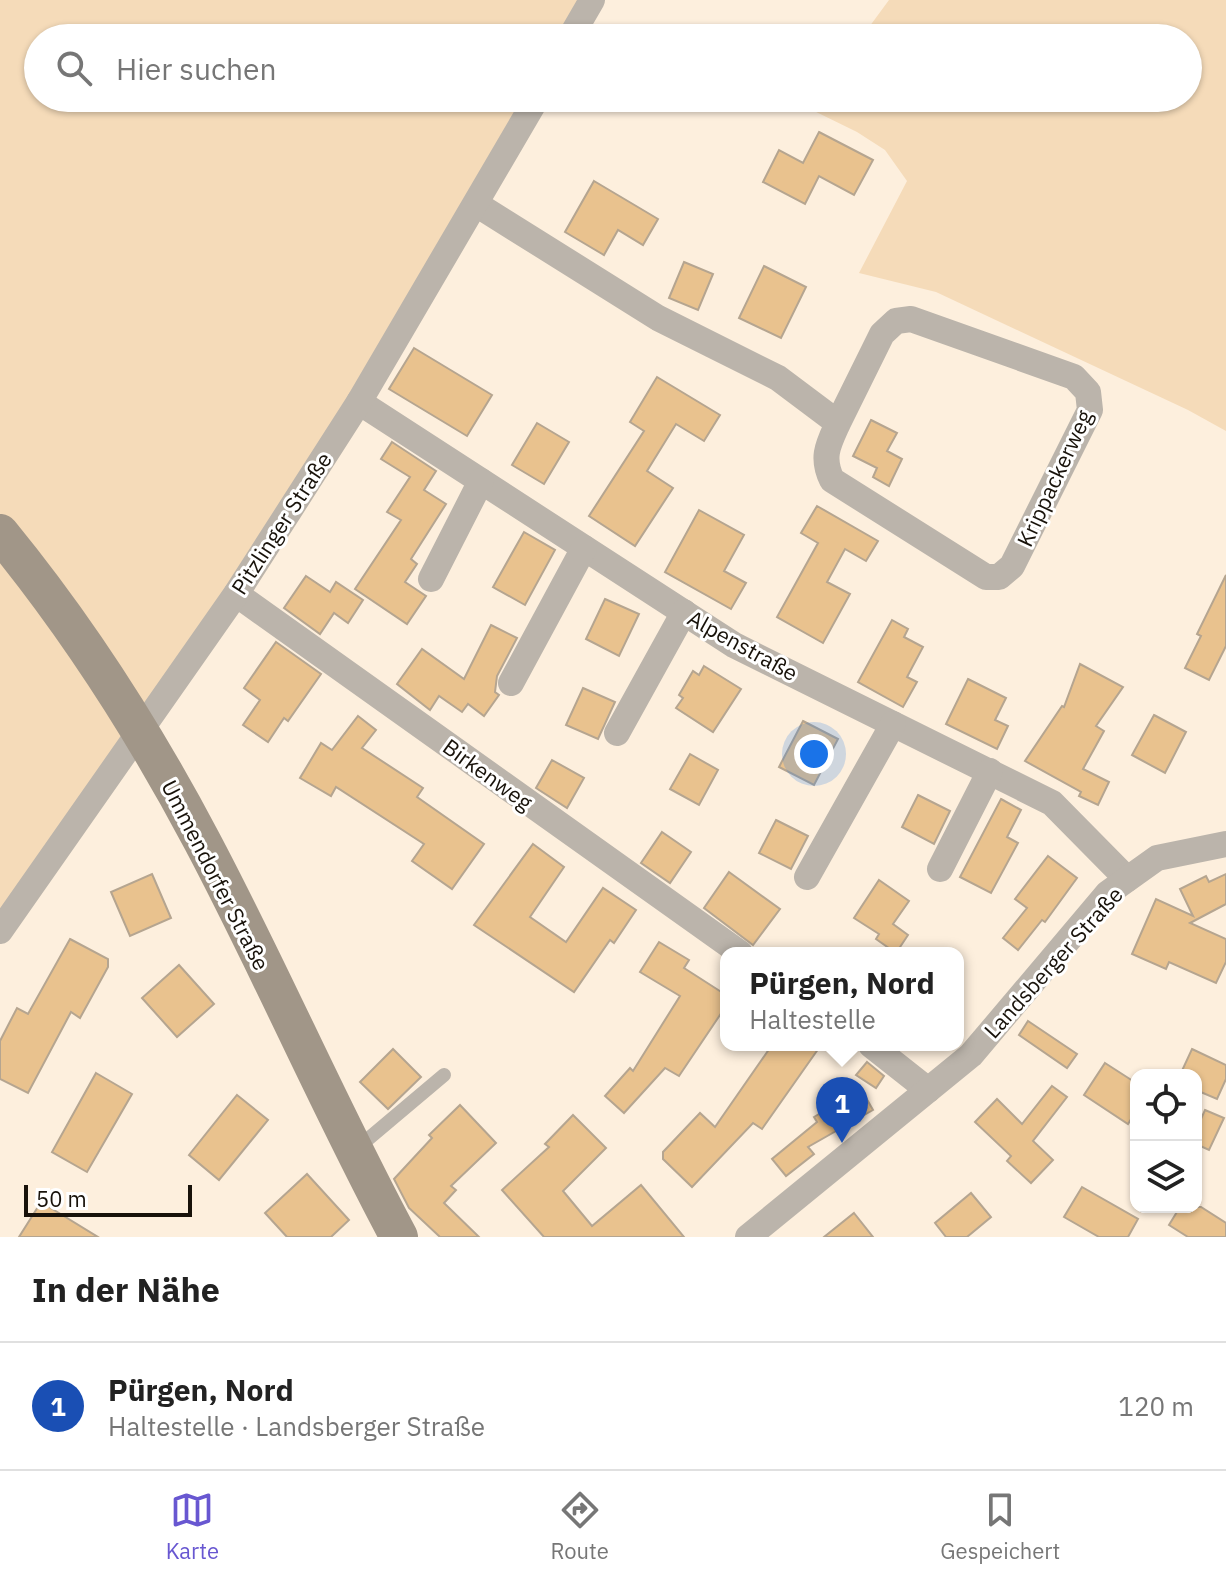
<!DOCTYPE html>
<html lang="de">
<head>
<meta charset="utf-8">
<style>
  :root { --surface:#fff; --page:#f6f6f6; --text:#222; --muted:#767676; --line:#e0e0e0; --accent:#6857d1 }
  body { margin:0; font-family:"IBM Plex Sans",sans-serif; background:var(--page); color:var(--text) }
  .controls { position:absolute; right:24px; bottom:24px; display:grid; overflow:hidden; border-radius:16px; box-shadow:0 2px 6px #0004 }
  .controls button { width:72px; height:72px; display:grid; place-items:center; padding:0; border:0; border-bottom:2px solid var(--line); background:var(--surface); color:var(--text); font:40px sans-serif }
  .scale { position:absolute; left:24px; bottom:20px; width:168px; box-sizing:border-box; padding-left:8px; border:4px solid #18120a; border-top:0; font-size:22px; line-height:28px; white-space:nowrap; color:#18120a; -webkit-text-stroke:6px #fff; paint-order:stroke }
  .you { position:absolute; left:814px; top:754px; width:28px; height:28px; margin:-20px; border:6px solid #fff; border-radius:50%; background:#1a73e8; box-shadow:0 0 0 12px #1a73e833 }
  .badge { display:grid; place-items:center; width:52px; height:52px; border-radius:50%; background:var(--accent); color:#fff; font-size:26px; font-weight:700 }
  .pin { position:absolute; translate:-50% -66px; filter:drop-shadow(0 2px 4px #0008) }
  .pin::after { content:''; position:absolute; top:42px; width:28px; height:24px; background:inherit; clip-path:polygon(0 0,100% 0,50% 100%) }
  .popup { position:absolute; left:720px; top:947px; width:244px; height:104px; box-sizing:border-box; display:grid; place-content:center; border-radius:16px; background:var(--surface); filter:drop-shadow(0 2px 6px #0005); font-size:26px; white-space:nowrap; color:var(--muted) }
  .popup b { font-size:30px; color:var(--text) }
  .popup::after { content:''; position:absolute; left:50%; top:100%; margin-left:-16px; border:16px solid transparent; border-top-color:var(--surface) }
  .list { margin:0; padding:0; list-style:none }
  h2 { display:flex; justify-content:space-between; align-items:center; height:104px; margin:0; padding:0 32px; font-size:34px }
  h2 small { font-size:26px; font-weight:400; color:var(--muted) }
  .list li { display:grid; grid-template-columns:52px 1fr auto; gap:24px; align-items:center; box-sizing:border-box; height:128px; padding:0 32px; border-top:2px solid var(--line) }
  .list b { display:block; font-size:30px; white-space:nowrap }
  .list p { margin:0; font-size:26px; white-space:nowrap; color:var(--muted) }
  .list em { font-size:26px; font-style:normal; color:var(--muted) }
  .icon { flex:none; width:44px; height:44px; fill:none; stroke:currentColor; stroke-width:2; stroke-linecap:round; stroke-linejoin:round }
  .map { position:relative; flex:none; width:1226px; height:1237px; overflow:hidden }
  .search { position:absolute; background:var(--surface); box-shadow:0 2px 6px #0004; left:24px; right:24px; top:24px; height:88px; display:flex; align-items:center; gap:20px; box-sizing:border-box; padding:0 28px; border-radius:44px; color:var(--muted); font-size:30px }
  .sheet { height:232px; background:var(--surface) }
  nav { display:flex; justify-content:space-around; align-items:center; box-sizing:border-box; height:112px; border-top:2px solid var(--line); background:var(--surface); font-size:22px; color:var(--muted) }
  nav a { display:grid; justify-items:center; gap:4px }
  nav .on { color:var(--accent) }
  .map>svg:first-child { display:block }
  .green { fill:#f5dbb9 }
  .building { fill:#e9c28e; stroke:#b5a590; stroke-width:2 }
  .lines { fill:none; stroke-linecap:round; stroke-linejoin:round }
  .lane { stroke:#bbb4ab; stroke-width:14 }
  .street { stroke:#bbb4ab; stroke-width:26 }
  .secondary { stroke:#a19688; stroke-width:38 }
  .labels { text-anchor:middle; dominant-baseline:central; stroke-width:6; stroke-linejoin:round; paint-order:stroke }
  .street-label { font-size:22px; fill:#18120a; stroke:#fff }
</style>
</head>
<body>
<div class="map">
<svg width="1226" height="1237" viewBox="0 0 1226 1237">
  <rect width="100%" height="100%" fill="#fdefdd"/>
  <g class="green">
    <polygon points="0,0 582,0 560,38 38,38 38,98 525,98 352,398 230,591 0,914"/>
    <polygon points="889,0 1226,0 1226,431 1188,410 936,292 859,273 907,181 885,150 857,132 808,108 815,98 1188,98 1188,38 861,38"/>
  </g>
  <g class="building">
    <polygon points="819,132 873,160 854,195 819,176 805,204 763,182 779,150 803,163"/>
    <polygon points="594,181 658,219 643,245 618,230 604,255 565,232"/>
    <polygon points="684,262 713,274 698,310 669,298"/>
    <polygon points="764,266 806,287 781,338 739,318"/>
    <polygon points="414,348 492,395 467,436 389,389"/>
    <polygon points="657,377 720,415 704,441 676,424 647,471 673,488 635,546 589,516 644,431 630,422"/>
    <polygon points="871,420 897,433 887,451 902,459 889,486 873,477 877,468 853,456"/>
    <polygon points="537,423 569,442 544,484 512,465"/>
    <polygon points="392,442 436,471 424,490 446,504 411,559 417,564 405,582 426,596 407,624 355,589 401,520 387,512 410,477 381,459"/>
    <polygon points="817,506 878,541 866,561 845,549 827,582 850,594 823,643 777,617 818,543 801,533"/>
    <polygon points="699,510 744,535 724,571 746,583 731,609 665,572"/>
    <polygon points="524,532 555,550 525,605 493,587"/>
    <polygon points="1226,575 1226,646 1209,680 1185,668 1201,636 1197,634"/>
    <polygon points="306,576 330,592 336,582 363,600 348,623 334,613 320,634 284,608"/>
    <polygon points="605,599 639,614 619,656 586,639"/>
    <polygon points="892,620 908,629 904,637 923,647 907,677 917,682 903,707 858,682"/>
    <polygon points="491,625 517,638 497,676 495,692 499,695 484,716 468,704 462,712 439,696 430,710 397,684 422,649 464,679"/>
    <polygon points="276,642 321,674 288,721 284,718 268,742 243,725 260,700 244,688"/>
    <polygon points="1080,664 1123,687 1096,726 1104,731 1083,769 1109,782 1098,805 1079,796 1081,792 1025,761 1062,706 1064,707"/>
    <polygon points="704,666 741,689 713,732 676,708 683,698 679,695 693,671 699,675"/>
    <polygon points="968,679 1006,698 995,720 1008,726 997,749 946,724"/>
    <polygon points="583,688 615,702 598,739 566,725"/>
    <polygon points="1154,715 1186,732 1165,773 1132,755"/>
    <polygon points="358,716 376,730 362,748 423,788 417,797 484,844 452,889 412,861 424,844 336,787 331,796 300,778 321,743 332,750"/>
    <polygon points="803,721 838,739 814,785 779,767"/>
    <polygon points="690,754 718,770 699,805 670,789"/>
    <polygon points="552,760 584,778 567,808 536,788"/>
    <polygon points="918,795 950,811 934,844 902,827"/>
    <polygon points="1001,799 1021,810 1007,837 1018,843 991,893 960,877"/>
    <polygon points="776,820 808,836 791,869 759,853"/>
    <polygon points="662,832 691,852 670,883 641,863"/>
    <polygon points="533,844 564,867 530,917 566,942 603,888 636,910 614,943 610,940 574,992 474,925"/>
    <polygon points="1048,856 1077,878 1045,922 1042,920 1018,950 1003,938 1027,908 1015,899"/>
    <polygon points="729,872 780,909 753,945 704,908"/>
    <polygon points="152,874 171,918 130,936 111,892"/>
    <polygon points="1226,874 1226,904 1190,923 1226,939 1226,962 1216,983 1169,962 1166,969 1132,954 1156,899 1193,916 1180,889 1206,876 1209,882"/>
    <polygon points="879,880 909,901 893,924 908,935 896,953 876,939 879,934 854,918"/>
    <polygon points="70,939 108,959 108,967 80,1018 71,1012 28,1093 0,1079 0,1041 17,1008 28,1014"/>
    <polygon points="659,942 689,960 684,968 726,995 726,1006 679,1076 665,1068 624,1113 605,1096 630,1068 633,1071 680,996 640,972"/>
    <polygon points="179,965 214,1004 177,1037 142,998"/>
    <polygon points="1028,1021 1077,1054 1067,1068 1019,1035"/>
    <polygon points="772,1045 821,1045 762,1129 753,1123 692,1187 663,1159 663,1152 700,1113 715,1127"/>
    <polygon points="393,1049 421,1077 388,1109 360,1082"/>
    <polygon points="1192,1049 1226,1065 1226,1079 1217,1099 1196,1090 1196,1075 1180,1075"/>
    <polygon points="867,1062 884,1076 876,1088 856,1075"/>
    <polygon points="1105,1063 1136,1083 1136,1111 1128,1124 1084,1095"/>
    <polygon points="96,1073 132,1094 87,1172 52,1152"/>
    <polygon points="1052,1086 1067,1097 1033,1141 1053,1160 1031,1183 1007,1161 1011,1156 975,1122 997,1099 1022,1124"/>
    <polygon points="861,1089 873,1110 808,1147 814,1154 786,1176 772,1159 817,1122 814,1117"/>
    <polygon points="237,1095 268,1120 219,1180 189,1155"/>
    <polygon points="460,1105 496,1143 451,1186 456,1190 444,1203 479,1237 440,1237 409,1208 394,1179 432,1138 429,1135"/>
    <polygon points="1205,1110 1224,1118 1209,1150 1196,1144 1196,1130"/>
    <polygon points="573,1115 606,1148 563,1191 592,1226 641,1185 684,1237 544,1237 502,1190 549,1147 545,1144"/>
    <polygon points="307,1174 349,1220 331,1237 287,1237 265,1213"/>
    <polygon points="1082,1187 1138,1219 1128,1237 1099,1237 1064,1217"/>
    <polygon points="971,1193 991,1217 967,1237 946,1237 935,1223"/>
    <polygon points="41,1202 98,1237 19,1237"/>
    <polygon points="1180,1207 1201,1207 1226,1223 1226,1237 1188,1237 1169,1225"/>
    <polygon points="854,1213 873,1237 824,1237"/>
  </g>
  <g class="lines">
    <polyline class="lane" points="355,1150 444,1075"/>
    <g class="street">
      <polyline points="570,38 592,0"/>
      <path d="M 476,204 L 658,318 L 778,378 L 838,423 C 828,445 821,457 832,480 L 986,577 L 999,577 L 1012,566 L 1090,410 L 1088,392 L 1074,377 L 911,319 L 896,321 L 882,334 L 838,423"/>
      <polyline points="359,402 734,645 1052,803 1127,879"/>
      <polyline points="431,579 481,481"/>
      <polyline points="236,594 740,953"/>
      <polyline points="511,683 584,548"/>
      <polyline points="617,733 684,612"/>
      <polyline points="940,869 990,771"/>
      <polyline points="807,877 893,724"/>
      <polyline points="0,931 236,594 359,402 537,98"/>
      <polyline points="871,1045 928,1090"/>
      <polyline points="748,1237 971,1055 1108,893 1157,858 1226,844"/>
    </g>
    <path class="secondary" d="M 0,533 C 77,627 145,733 202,841 C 271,971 329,1107 399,1237"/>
  </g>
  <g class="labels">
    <g class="street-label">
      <text transform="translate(1054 478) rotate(-65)">Krippackerweg</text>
      <text transform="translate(281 523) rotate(-57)">Pitzlinger Straße</text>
      <text transform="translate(743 645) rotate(29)">Alpenstraße</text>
      <text transform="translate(488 774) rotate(36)">Birkenweg</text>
      <text transform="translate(216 875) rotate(63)">Ummendorfer Straße</text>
      <text transform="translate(1053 962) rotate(-48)">Landsberger Straße</text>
    </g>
  </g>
</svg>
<div class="controls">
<button><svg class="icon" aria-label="locate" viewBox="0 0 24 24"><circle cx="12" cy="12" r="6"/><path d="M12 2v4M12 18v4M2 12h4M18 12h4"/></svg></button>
<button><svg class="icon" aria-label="layers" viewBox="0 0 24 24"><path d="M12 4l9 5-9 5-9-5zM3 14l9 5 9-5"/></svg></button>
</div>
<div class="scale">50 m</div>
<div class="you"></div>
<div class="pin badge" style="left:842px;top:1143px;background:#1a4fb4">1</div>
<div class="popup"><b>Pürgen, Nord</b>Haltestelle</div>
<div class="search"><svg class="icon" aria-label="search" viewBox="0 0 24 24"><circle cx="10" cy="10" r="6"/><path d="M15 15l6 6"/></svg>Hier suchen</div>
</div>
<section class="sheet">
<h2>In der Nähe<small></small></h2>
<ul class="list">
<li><span class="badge" style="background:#1a4fb4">1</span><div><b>Pürgen, Nord</b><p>Haltestelle · Landsberger Straße</p></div><em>120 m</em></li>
</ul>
</section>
<nav>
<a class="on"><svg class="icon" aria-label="map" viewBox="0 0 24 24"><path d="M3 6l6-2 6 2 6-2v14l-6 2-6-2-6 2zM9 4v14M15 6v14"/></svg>Karte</a>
<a><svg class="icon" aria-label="directions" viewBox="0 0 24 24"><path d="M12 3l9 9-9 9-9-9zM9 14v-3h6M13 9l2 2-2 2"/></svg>Route</a>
<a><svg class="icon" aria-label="saved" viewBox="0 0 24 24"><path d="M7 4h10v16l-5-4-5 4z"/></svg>Gespeichert</a>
</nav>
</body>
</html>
